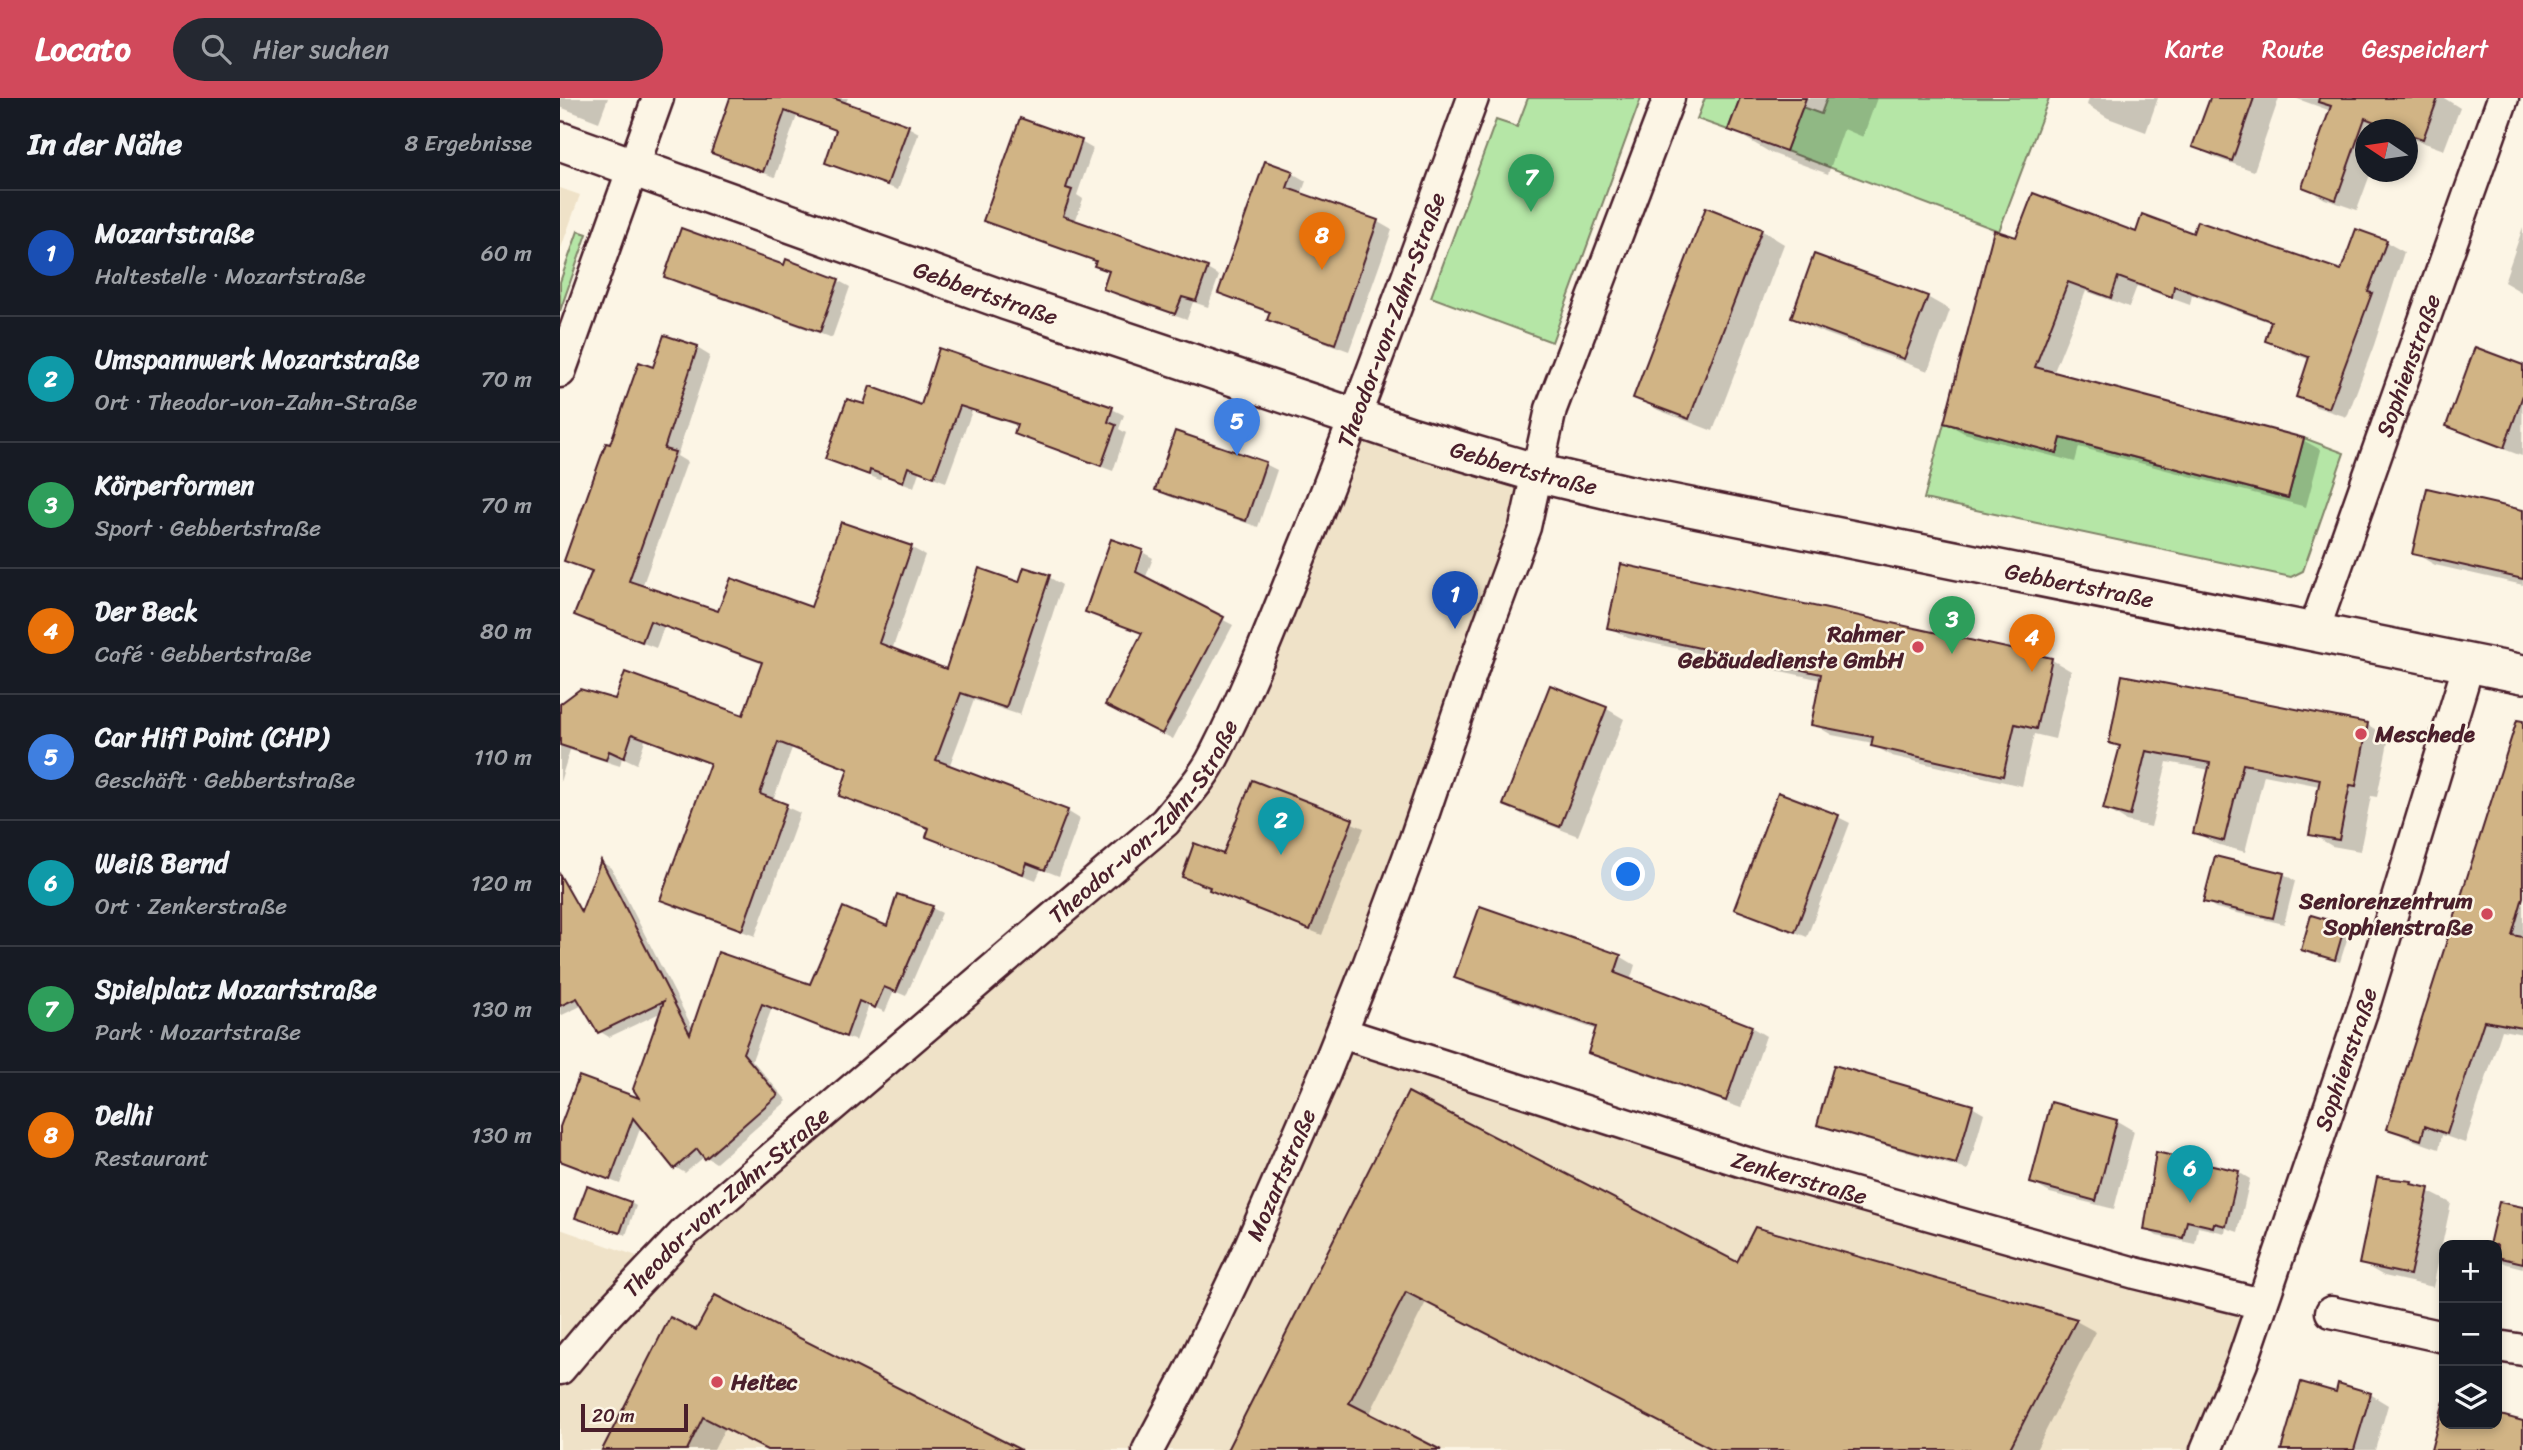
<!DOCTYPE html>
<html lang="de">
<head>
<meta charset="utf-8">
<style>
  :root { --surface:#171b24; --page:#242831; --text:#f1f3f6; --muted:#9ea1a6; --line:#363941; --accent:#d1495b }
  body { margin:0; font-family:Sriracha,sans-serif; background:var(--page); color:var(--text) }
  .controls { position:absolute; right:21px; bottom:21px; display:grid; overflow:hidden; border-radius:14px; box-shadow:0 4px 10px #0003 }
  .controls button { width:63px; height:63px; display:grid; place-items:center; padding:0; border:0; border-bottom:2px solid var(--line); background:var(--surface); color:var(--text); font:35px sans-serif }
  .compass { position:absolute; left:1795px; top:21px; width:63px; height:63px; border-radius:50%; background:var(--surface); box-shadow:0 4px 10px #0003; rotate:283deg }
  .scale { position:absolute; left:21px; bottom:18px; width:107px; box-sizing:border-box; padding-left:7px; border:4px solid #4a1f2b; border-top:0; font-size:19px; line-height:24px; white-space:nowrap; color:#4a1f2b; -webkit-text-stroke:5px #fcf5e5; paint-order:stroke }
  .you { position:absolute; left:1069px; top:777px; width:24px; height:24px; margin:-18px; border:5px solid #fff; border-radius:50%; background:#1a73e8; box-shadow:0 0 0 10px #1a73e833 }
  .badge { display:grid; place-items:center; width:46px; height:46px; border-radius:50%; background:var(--accent); color:#fff; font-size:23px; font-weight:700 }
  .pin { position:absolute; translate:-50% -58px; filter:drop-shadow(0 2px 4px #0008) }
  .pin::after { content:''; position:absolute; top:37px; width:24px; height:21px; background:inherit; clip-path:polygon(0 0,100% 0,50% 100%) }
  .list { margin:0; padding:0; list-style:none }
  h2 { display:flex; justify-content:space-between; align-items:center; height:91px; margin:0; padding:0 28px; font-size:30px }
  h2 small { font-size:23px; font-weight:400; color:var(--muted) }
  .list li { display:grid; grid-template-columns:46px 1fr auto; gap:21px; align-items:center; box-sizing:border-box; height:126px; padding:0 28px; border-top:2px solid var(--line) }
  .list b { display:block; font-size:26px; white-space:nowrap }
  .list p { margin:0; font-size:23px; white-space:nowrap; color:var(--muted) }
  .list em { font-size:23px; font-style:normal; color:var(--muted) }
  .icon { flex:none; width:38px; height:38px; fill:none; stroke:currentColor; stroke-width:2; stroke-linecap:round; stroke-linejoin:round }
  .map { position:relative; flex:none; width:1963px; height:1352px; overflow:hidden }
  header { display:flex; align-items:center; gap:42px; box-sizing:border-box; height:98px; padding:0 35px; background:var(--accent); color:#fff }
  header strong { font-size:33px }
  nav { display:flex; gap:38px; margin-inline-start:auto; font-size:24px }
  .search { width:490px; height:63px; background:var(--page); display:flex; align-items:center; gap:18px; box-sizing:border-box; padding:0 24px; border-radius:38px; color:var(--muted); font-size:26px }
  main { display:flex }
  aside { flex:1; background:var(--surface) }
  .map>svg:first-child { display:block }
  .built { fill:#efe2c8 }
  .green { fill:#b5e6a6; stroke:#808268; stroke-width:2 }
  .shadow { fill:#0003 }
  .building { fill:#d1b485; stroke:#4a1f2b; stroke-width:2 }
  .lines { fill:none; stroke-linecap:round; stroke-linejoin:round }
  .minor-casing { stroke:#4a1f2b; stroke-width:35 }
  .tertiary-casing { stroke:#4a1f2b; stroke-width:42 }
  .minor { stroke:#fcf5e5; stroke-width:30 }
  .tertiary { stroke:#fcf5e5; stroke-width:37 }
  .poi-dot { fill:#d1495b; stroke:#fcf5e5; stroke-width:2.5 }
  .labels { text-anchor:middle; dominant-baseline:central; stroke-width:5; stroke-linejoin:round; paint-order:stroke }
  .street-label { font-size:23px; fill:#4a1f2b; stroke:#fcf5e5 }
  .poi-label { font-size:23px; font-weight:bold; fill:#4a1f2b; stroke:#fcf5e5; text-anchor:end }
</style>
</head>
<body>
<header>
<strong>Locato</strong>
<div class="search"><svg class="icon" aria-label="search" viewBox="0 0 24 24"><circle cx="10" cy="10" r="6"/><path d="M15 15l6 6"/></svg>Hier suchen</div>
<nav><a>Karte</a><a>Route</a><a>Gespeichert</a></nav>
</header>
<main>
<aside>
<h2>In der Nähe<small>8 Ergebnisse</small></h2>
<ul class="list">
<li><span class="badge" style="background:#1a4fb4">1</span><div><b>Mozartstraße</b><p>Haltestelle · Mozartstraße</p></div><em>60 m</em></li>
<li><span class="badge" style="background:#0f9aa8">2</span><div><b>Umspannwerk Mozartstraße</b><p>Ort · Theodor-von-Zahn-Straße</p></div><em>70 m</em></li>
<li><span class="badge" style="background:#2e9e5b">3</span><div><b>Körperformen</b><p>Sport · Gebbertstraße</p></div><em>70 m</em></li>
<li><span class="badge" style="background:#e8710a">4</span><div><b>Der Beck</b><p>Café · Gebbertstraße</p></div><em>80 m</em></li>
<li><span class="badge" style="background:#3f7fe0">5</span><div><b>Car Hifi Point (CHP)</b><p>Geschäft · Gebbertstraße</p></div><em>110 m</em></li>
<li><span class="badge" style="background:#0f9aa8">6</span><div><b>Weiß Bernd</b><p>Ort · Zenkerstraße</p></div><em>120 m</em></li>
<li><span class="badge" style="background:#2e9e5b">7</span><div><b>Spielplatz Mozartstraße</b><p>Park · Mozartstraße</p></div><em>130 m</em></li>
<li><span class="badge" style="background:#e8710a">8</span><div><b>Delhi</b><p>Restaurant</p></div><em>130 m</em></li>
</ul>
</aside>
<div class="map">
<svg width="1963" height="1352" viewBox="0 0 1963 1352">
  <rect width="100%" height="100%" fill="#fcf5e5"/>
  <filter id="ink" filterUnits="userSpaceOnUse"><feTurbulence type="fractalNoise" baseFrequency=".0143" numOctaves="2"/><feDisplacementMap in="SourceGraphic" scale="14" xChannelSelector="R" yChannelSelector="G"/><feConvolveMatrix kernelMatrix="1 2 1 2 8 2 1 2 1" color-interpolation-filters="sRGB"/></filter>
  <g filter="url(#ink)">
    <g class="built">
      <polygon points="0,90 20,97 0,153"/>
      <polygon points="798,323 981,381 785,935 1700,1213 1644,1352 0,1352 0,1131 91,1163 647,676"/>
    </g>
    <g class="green">
      <polygon points="968,0 1081,0 992,244 871,199 936,22 957,29"/>
      <polygon points="1145,0 1180,0 1168,32 1137,21"/>
      <polygon points="1267,0 1489,0 1439,133 1226,53 1242,9 1261,16"/>
      <polygon points="18,133 27,136 0,213 0,184"/>
      <polygon points="1384,325 1497,355 1501,340 1728,400 1744,340 1784,355 1743,473 1731,479 1364,401"/>
    </g>
    <g class="shadow">
      <polygon points="0,0 48,0 39,24 0,9"/>
      <polygon points="173,0 288,0 285,6 348,29 359,35 338,92 278,70 267,64 278,33 237,18 215,79 164,61 153,55"/>
      <polygon points="1182,0 1317,0 1303,39 1284,31 1268,76 1211,55 1170,31"/>
      <polygon points="1529,0 1598,0 1586,34 1548,20 1527,7"/>
      <polygon points="1652,0 1719,0 1694,73 1656,60 1635,48"/>
      <polygon points="1735,0 1884,0 1900,10 1884,52 1848,39 1848,32 1806,32 1806,74 1811,74 1797,112 1765,101 1744,89 1771,13"/>
      <polygon points="521,44 533,51 517,97 523,101 515,124 647,171 659,178 648,209 633,204 627,221 556,197 545,190 550,175 536,167 537,164 437,129 425,122"/>
      <polygon points="732,75 746,83 741,97 818,124 832,132 789,253 723,229 709,221 711,216 674,202 661,194"/>
      <polygon points="1963,129 1963,195 1944,184"/>
      <polygon points="1201,132 1224,146 1153,333 1098,312 1075,299"/>
      <polygon points="1577,136 1634,137 1782,174 1826,144 1844,154 1814,247 1787,319 1756,309 1738,298 1750,262 1724,252 1707,242 1712,225 1632,197 1630,207 1577,188 1569,209 1526,193 1493,276 1743,342 1761,352 1746,409 1519,349 1515,364 1404,335 1386,325 1457,142"/>
      <polygon points="227,163 279,183 290,189 272,240 117,185 106,179 225,169"/>
      <polygon points="1367,199 1390,212 1368,273 1256,232 1233,219"/>
      <polygon points="137,250 150,258 117,358 127,364 82,489 159,515 252,511 282,426 352,450 365,457 332,552 387,573 460,486 489,479 502,487 460,617 414,602 389,669 507,713 520,721 499,778 481,771 476,782 381,746 368,738 370,732 294,705 281,697 290,673 232,650 213,703 240,715 195,838 115,809 102,802 151,667 85,642 77,666 62,659 60,668 10,652 0,684 0,608 56,603 184,619 203,566 104,529 96,550 29,524 16,517 33,475 7,463 51,349 94,271"/>
      <polygon points="380,252 552,311 564,317 559,331 566,335 553,373 467,341 456,335 458,328 412,313 386,384 359,374 354,389 322,377 320,382 267,360 305,309 362,309"/>
      <polygon points="1963,269 1962,358 1906,337 1888,327"/>
      <polygon points="705,366 717,372 698,429 608,398 597,391"/>
      <polygon points="1963,414 1963,487 1875,467 1854,455"/>
      <polygon points="584,455 593,460 585,481 673,527 613,641 557,612 584,536 528,514 571,482 574,483"/>
      <polygon points="1062,468 1492,562 1511,573 1495,641 1474,636 1462,688 1332,658 1313,647 1313,645 1272,637 1253,626 1262,582 1068,540 1049,529"/>
      <polygon points="1563,579 1808,627 1829,639 1817,699 1811,698 1800,753 1772,748 1751,736 1760,688 1704,677 1685,754 1656,746 1635,734 1650,672 1607,664 1591,729 1566,723 1545,710 1561,650 1551,644"/>
      <polygon points="991,589 1047,611 1064,621 1018,738 963,717 946,706"/>
      <polygon points="1963,658 1963,936 1942,932 1905,1045 1882,1037 1879,1051 1847,1040 1829,1030"/>
      <polygon points="693,684 804,730 762,837 662,798 624,778 664,758"/>
      <polygon points="1278,719 1290,725 1247,839 1176,810"/>
      <polygon points="42,764 51,770 133,931 159,857 251,889 328,830 372,810 382,815 346,898 334,893 325,914 309,907 296,943 212,910 192,962 227,1003 156,1065 145,1058 125,1075 115,1069 81,1028 60,1086 0,1063 0,1034 83,1004 102,914 49,939 39,933 23,907 0,918 0,807 22,815"/>
      <polygon points="1724,776 1735,783 1724,826 1656,810 1645,803"/>
      <polygon points="1784,829 1790,832 1780,864 1743,852"/>
      <polygon points="1060,858 1075,867 1070,883 1191,929 1206,938 1181,1010 1044,962 1030,954 1037,932 911,888 896,880"/>
      <polygon points="849,996 1178,1167 1196,1131 1516,1223 1536,1234 1476,1352 1155,1352 866,1204 809,1317 878,1352 669,1352"/>
      <polygon points="1412,1008 1424,1015 1408,1072 1271,1032 1259,1026"/>
      <polygon points="1557,1023 1574,1033 1554,1111 1490,1095 1472,1085"/>
      <polygon points="1678,1074 1690,1081 1678,1134 1666,1130 1665,1135 1638,1129 1635,1146 1597,1138 1586,1131"/>
      <polygon points="1851,1085 1891,1105 1873,1189 1824,1178 1801,1165"/>
      <polygon points="71,1105 76,1108 66,1137 23,1122"/>
      <polygon points="1940,1107 1963,1111 1963,1170 1947,1166 1937,1161 1937,1147 1931,1147"/>
      <polygon points="136,1234 457,1352 208,1352 165,1330 154,1352 44,1352"/>
      <polygon points="1777,1296 1810,1296 1828,1307 1815,1352 1723,1352"/>
    </g>
    <g class="building">
      <polygon points="170,0 273,0 349,27 327,87 265,65 276,32 225,13 203,74 151,55"/>
      <polygon points="1180,0 1246,0 1226,53 1168,32"/>
      <polygon points="1650,0 1694,0 1672,63 1632,49"/>
      <polygon points="1759,0 1878,0 1863,41 1847,36 1847,32 1835,32 1805,20 1776,102 1742,89 1771,8 1758,4"/>
      <polygon points="460,20 522,42 506,90 512,92 503,118 648,169 636,203 622,199 615,216 543,191 549,173 534,168 536,163 423,123"/>
      <polygon points="705,63 733,73 727,90 818,122 775,246 707,222 710,214 658,195"/>
      <polygon points="1473,95 1576,134 1582,116 1633,135 1637,123 1781,172 1796,131 1827,142 1808,194 1812,195 1769,310 1736,299 1749,259 1705,243 1711,223 1614,188 1612,199 1558,179 1551,200 1508,184 1475,269 1744,340 1728,400 1501,340 1497,355 1384,325 1434,132 1456,139"/>
      <polygon points="1146,109 1202,131 1129,321 1073,300"/>
      <polygon points="121,130 224,167 226,161 279,181 260,234 104,179"/>
      <polygon points="1254,156 1368,198 1344,261 1231,220"/>
      <polygon points="104,237 138,248 104,351 115,354 69,483 158,513 171,480 251,509 281,424 352,448 319,545 386,571 419,470 459,484 464,469 490,477 446,610 401,595 376,662 508,712 485,772 467,765 463,776 366,739 369,730 279,698 288,671 218,644 200,696 227,706 182,832 100,802 150,665 72,636 64,660 49,653 46,662 0,647 0,606 20,591 55,601 65,574 183,617 202,564 90,523 82,544 14,517 32,473 4,463 46,345 50,346 79,264 93,269"/>
      <polygon points="1915,249 1963,267 1963,297 1944,350 1886,328"/>
      <polygon points="379,250 553,309 548,324 556,327 541,368 454,336 457,326 400,308 374,379 348,369 343,384 310,372 309,377 265,361 287,301 304,306 310,288 361,307"/>
      <polygon points="615,333 706,364 686,423 595,392"/>
      <polygon points="1867,390 1963,412 1963,481 1852,456"/>
      <polygon points="551,441 583,452 576,474 664,519 602,636 545,607 582,535 525,514"/>
      <polygon points="1061,466 1492,560 1476,631 1455,626 1443,678 1311,648 1313,639 1251,627 1261,576 1047,530"/>
      <polygon points="1562,577 1808,625 1796,688 1790,687 1779,742 1749,737 1760,681 1683,666 1664,743 1633,735 1650,665 1586,653 1570,718 1543,711 1560,648 1549,645"/>
      <polygon points="990,587 1047,609 1000,729 943,707"/>
      <polygon points="1957,622 1963,623 1963,799 1952,837 1963,839 1963,930 1924,923 1887,1036 1865,1028 1861,1042 1827,1031"/>
      <polygon points="692,682 793,721 750,832 649,792 650,789 622,779 634,745 663,756"/>
      <polygon points="1218,694 1279,717 1235,834 1174,811"/>
      <polygon points="1655,758 1724,775 1713,820 1643,804"/>
      <polygon points="41,762 130,936 158,854 250,886 283,809 327,828 337,796 373,808 336,894 324,889 315,910 299,903 286,939 202,906 183,955 218,997 145,1061 137,1051 114,1071 73,1020 50,1082 0,1063 0,1029 19,978 79,1000 73,991 104,903 38,935 17,900 0,908 0,777 21,814"/>
      <polygon points="920,808 1061,857 1055,875 1192,928 1166,1003 1028,955 1036,929 894,880"/>
      <polygon points="1751,817 1785,827 1775,862 1741,852"/>
      <polygon points="1274,967 1413,1007 1396,1066 1257,1027"/>
      <polygon points="848,994 1177,1164 1195,1129 1517,1221 1449,1352 1154,1352 846,1194 789,1305 881,1352 667,1352"/>
      <polygon points="1491,1004 1557,1022 1536,1103 1470,1085"/>
      <polygon points="1596,1054 1679,1073 1666,1128 1654,1125 1653,1129 1627,1123 1623,1140 1584,1132"/>
      <polygon points="1817,1079 1852,1083 1851,1086 1869,1090 1850,1177 1799,1166"/>
      <polygon points="27,1088 71,1104 60,1135 15,1120"/>
      <polygon points="1939,1104 1963,1109 1963,1165 1937,1159 1937,1147 1929,1147"/>
      <polygon points="155,1197 461,1352 207,1352 143,1319 127,1352 42,1352 110,1219 136,1232"/>
      <polygon points="1741,1284 1776,1294 1778,1285 1811,1295 1794,1352 1721,1352"/>
      <polygon points="1884,1303 1884,1326 1937,1326 1937,1316 1963,1323 1963,1352 1871,1352"/>
    </g>
    <g class="lines">
      <g class="minor-casing">
        <g id="minor">
          <polyline points="0,274 98,0"/>
          <path id="s1" d="M 1753,535 L 1943,0"/>
          <path id="s2" d="M 782,935 L 1190,1066 L 1575,1175 L 1702,1206"/>
          <polyline points="1771,1214 1884,1239"/>
          <polyline points="1937,1248 1963,1252"/>
          <path id="s3" d="M 0,1271 L 37,1227 L 125,1134 L 605,724 C 622,702 643,681 655,656 C 692,584 720,507 751,432 C 808,289 860,144 913,0"/>
          <path id="s4" d="M 588,1352 L 631,1271 L 689,1150 L 765,975 L 807,870 L 855,741 L 920,550 L 965,429 L 991,311 L 1109,0"/>
          <path id="s5" d="M 1646,1352 L 1682,1265 L 1806,902 L 1909,565"/>
        </g>
      </g>
      <g class="tertiary-casing">
        <g id="tertiary">
          <path id="s6" d="M 0,43 L 447,203 L 850,338 L 977,375 L 1070,397 L 1963,576"/>
        </g>
      </g>
      <use href="#minor" class="minor"/>
      <use href="#tertiary" class="tertiary"/>
    </g>
  </g>
  <g class="poi-dot">
    <circle cx="1358" cy="549" r="7"/>
    <circle cx="1801" cy="636" r="7"/>
    <circle cx="1927" cy="816" r="7"/>
    <circle cx="157" cy="1284" r="7"/>
  </g>
  <g class="labels">
    <g class="street-label">
      <text stroke="none"><textPath href="#s6" startOffset="452">Gebbertstraße</textPath></text>
      <text stroke="none"><textPath href="#s3" startOffset="1370">Theodor-von-Zahn-Straße</textPath></text>
      <text stroke="none"><textPath href="#s1" startOffset="284">Sophienstraße</textPath></text>
      <text stroke="none"><textPath href="#s6" startOffset="1018">Gebbertstraße</textPath></text>
      <text stroke="none"><textPath href="#s6" startOffset="1586">Gebbertstraße</textPath></text>
      <text stroke="none"><textPath href="#s3" startOffset="803">Theodor-von-Zahn-Straße</textPath></text>
      <text stroke="none"><textPath href="#s5" startOffset="415">Sophienstraße</textPath></text>
      <text stroke="none"><textPath href="#s4" startOffset="306">Mozartstraße</textPath></text>
      <text stroke="none"><textPath href="#s2" startOffset="480">Zenkerstraße</textPath></text>
      <text stroke="none"><textPath href="#s3" startOffset="236">Theodor-von-Zahn-Straße</textPath></text>
    </g>
    <g class="poi-label">
      <text x="1344" y="536">Rahmer<tspan x="1344" dy="26">Gebäudedienste GmbH</tspan></text>
      <text x="1815" y="636" text-anchor="start">Meschede</text>
      <text x="1913" y="803">Seniorenzentrum<tspan x="1913" dy="26">Sophienstraße</tspan></text>
      <text x="171" y="1284" text-anchor="start">Heitec</text>
    </g>
  </g>
</svg>
<div class="controls">
<button>+</button>
<button>−</button>
<button><svg class="icon" aria-label="layers" viewBox="0 0 24 24"><path d="M12 4l9 5-9 5-9-5zM3 14l9 5 9-5"/></svg></button>
</div>
<svg class="compass" viewBox="-18 -18 36 36"><path d="M0-13l5 13h-10z" fill="#e53935"/><path d="M0 13l5-13h-10z" fill="#9ea1a6"/></svg>
<div class="scale">20 m</div>
<div class="you"></div>
<div class="pin badge" style="left:895px;top:531px;background:#1a4fb4">1</div>
<div class="pin badge" style="left:721px;top:757px;background:#0f9aa8">2</div>
<div class="pin badge" style="left:1392px;top:556px;background:#2e9e5b">3</div>
<div class="pin badge" style="left:1472px;top:574px;background:#e8710a">4</div>
<div class="pin badge" style="left:677px;top:358px;background:#3f7fe0">5</div>
<div class="pin badge" style="left:1630px;top:1105px;background:#0f9aa8">6</div>
<div class="pin badge" style="left:971px;top:114px;background:#2e9e5b">7</div>
<div class="pin badge" style="left:762px;top:172px;background:#e8710a">8</div>
</div>
</main>
</body>
</html>
